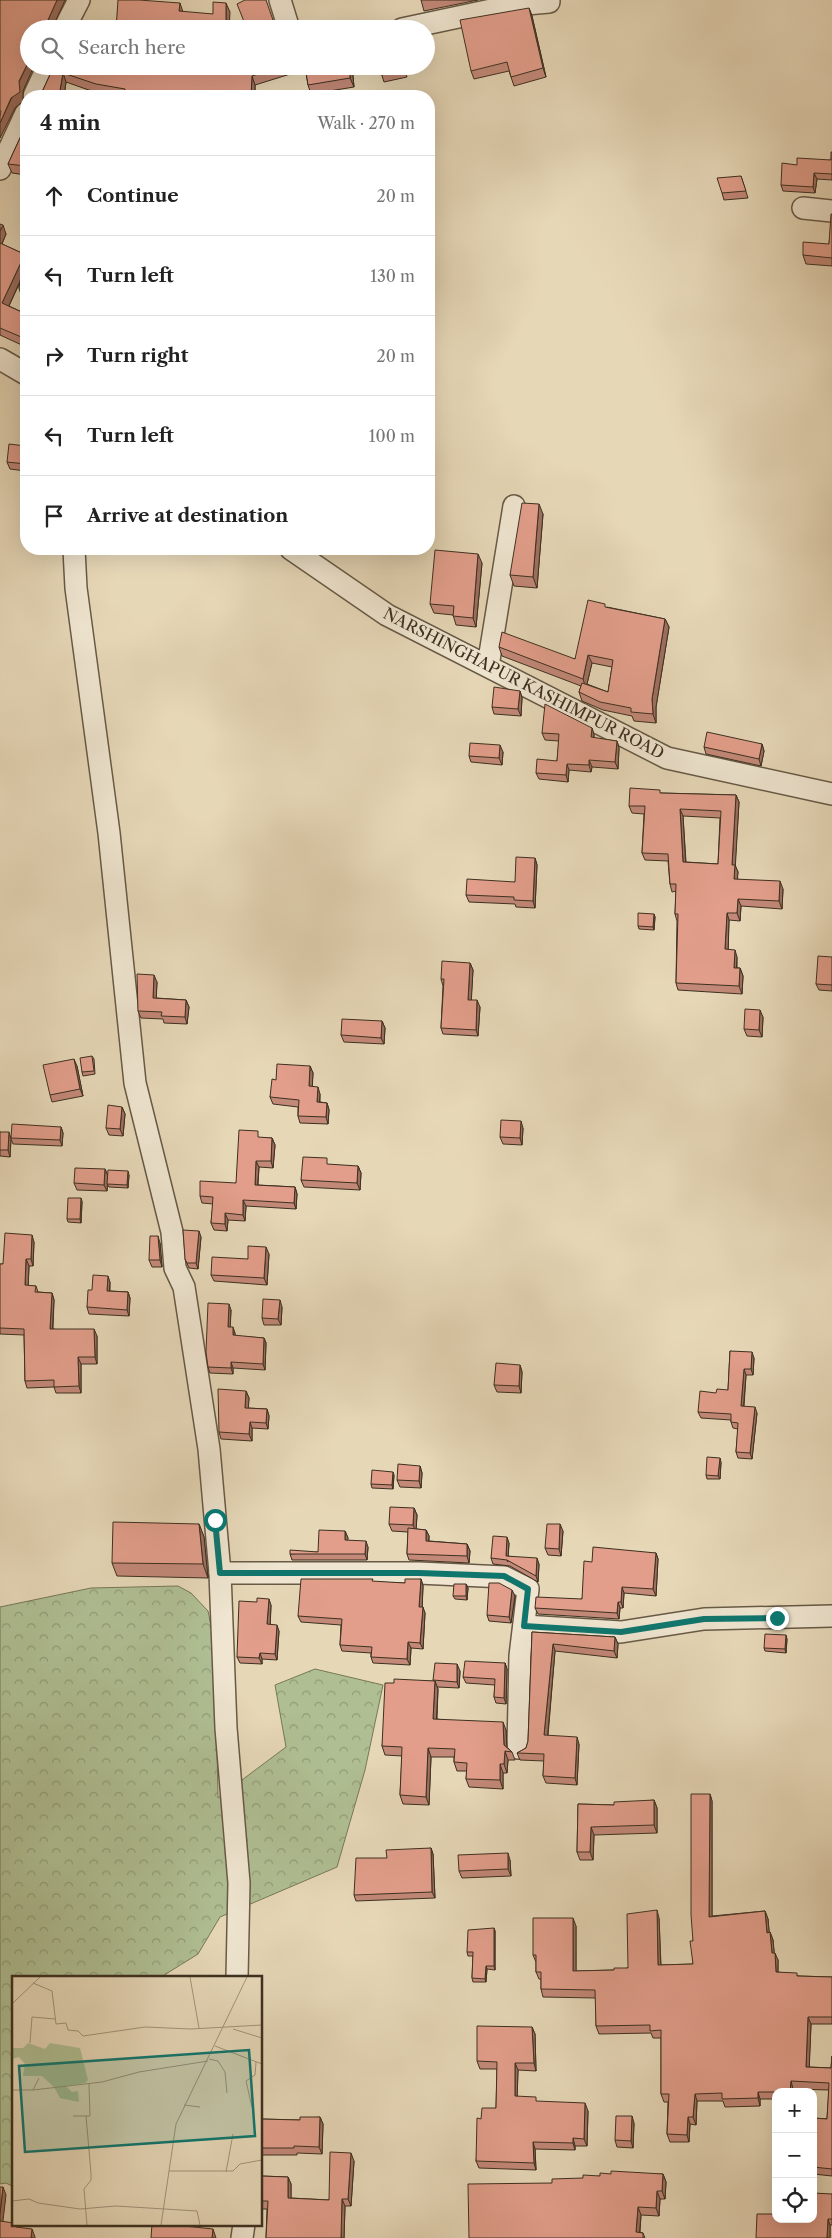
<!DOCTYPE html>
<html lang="en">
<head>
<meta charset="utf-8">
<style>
  :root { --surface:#fff; --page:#f2f2f2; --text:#222; --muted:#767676; --line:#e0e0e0 }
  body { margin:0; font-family:"Libre Caslon Text",serif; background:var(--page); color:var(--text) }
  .controls { position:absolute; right:15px; bottom:15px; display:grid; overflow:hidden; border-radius:10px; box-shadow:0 5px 20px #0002 }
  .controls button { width:45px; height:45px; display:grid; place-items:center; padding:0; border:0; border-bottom:1px solid var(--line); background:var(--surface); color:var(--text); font:25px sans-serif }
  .stop { position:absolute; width:15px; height:15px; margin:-11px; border:4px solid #0f766e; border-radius:50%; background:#fff }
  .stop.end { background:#0f766e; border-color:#fff; box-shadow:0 1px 5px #0008 }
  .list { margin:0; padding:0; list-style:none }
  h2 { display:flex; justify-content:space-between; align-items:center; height:65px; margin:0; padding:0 20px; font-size:21px }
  h2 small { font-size:16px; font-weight:400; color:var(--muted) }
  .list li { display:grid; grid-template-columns:32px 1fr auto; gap:15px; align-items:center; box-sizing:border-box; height:80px; padding:0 20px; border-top:1px solid var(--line) }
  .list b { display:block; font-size:19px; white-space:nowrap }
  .list em { font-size:16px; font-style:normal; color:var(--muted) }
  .icon { flex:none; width:28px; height:28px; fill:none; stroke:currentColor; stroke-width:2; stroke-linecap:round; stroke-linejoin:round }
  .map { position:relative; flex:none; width:832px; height:2238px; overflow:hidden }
  .search { position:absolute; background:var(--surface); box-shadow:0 5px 20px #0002; left:20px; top:20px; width:415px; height:55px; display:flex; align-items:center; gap:12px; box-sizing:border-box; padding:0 18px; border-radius:28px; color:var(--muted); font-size:19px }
  .panel { position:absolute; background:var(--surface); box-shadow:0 5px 20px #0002; left:20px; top:90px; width:415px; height:465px; border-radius:20px }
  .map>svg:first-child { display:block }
  .forest { fill:url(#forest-crowns); stroke:#76785a }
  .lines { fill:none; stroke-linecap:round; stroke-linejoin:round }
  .minor-casing { stroke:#675a46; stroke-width:24 }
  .minor { stroke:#efe5d0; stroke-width:21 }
  .wall { fill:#c28878; stroke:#3d3020; fill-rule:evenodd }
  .shaded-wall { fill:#9e6f61; stroke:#3d3020 }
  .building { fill:#e29e8b; stroke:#3d3020; fill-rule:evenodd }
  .route { stroke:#0f766e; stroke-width:6 }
  .labels { text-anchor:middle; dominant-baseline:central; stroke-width:4.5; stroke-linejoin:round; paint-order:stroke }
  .street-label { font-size:16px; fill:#3d3020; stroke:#efe5d0 }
  .inset-road { fill:none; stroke:#a2947b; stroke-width:1 }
  .view { fill:#0f766e; fill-opacity:0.15; stroke:#0f766e; stroke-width:2.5 }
  .inset-edge { fill:none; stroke:#3d3020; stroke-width:2.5 }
</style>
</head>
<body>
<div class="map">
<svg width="832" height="2238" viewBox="0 0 832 2238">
  <defs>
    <pattern id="forest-crowns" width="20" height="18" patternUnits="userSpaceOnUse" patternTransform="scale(1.25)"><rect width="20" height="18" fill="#afbf93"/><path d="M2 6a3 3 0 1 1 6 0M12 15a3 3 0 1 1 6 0" fill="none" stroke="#909c78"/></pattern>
  </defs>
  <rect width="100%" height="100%" fill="#e6d7b7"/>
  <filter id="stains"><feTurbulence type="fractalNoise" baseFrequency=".004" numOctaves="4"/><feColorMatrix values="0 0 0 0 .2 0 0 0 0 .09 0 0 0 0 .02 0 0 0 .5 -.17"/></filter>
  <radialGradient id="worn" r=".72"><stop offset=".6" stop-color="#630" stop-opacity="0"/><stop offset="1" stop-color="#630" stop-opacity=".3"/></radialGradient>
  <polygon class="forest" points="178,1586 191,1593 208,1611 215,1646 218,1798 286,1747 275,1685 315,1669 383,1685 365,1770 337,1867 220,1917 198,1954 161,1977 14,1977 14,2187 6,2183 0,2184 0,1607 91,1588"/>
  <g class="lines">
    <g class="minor-casing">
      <g id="minor">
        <polyline points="280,0 289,29"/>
        <polyline points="64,29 79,0"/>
        <polyline points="402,29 515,5 549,2"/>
        <polyline points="34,96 48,66"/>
        <polyline points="0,169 26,113"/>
        <polyline points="803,208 832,211"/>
        <polyline points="0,359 26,374"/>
        <polyline points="74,549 76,588 109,833 135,1083 172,1232 175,1268 184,1287 209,1449 220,1573 226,1728 239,1883 237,1977"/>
        <polyline points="291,549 387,615 667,758 832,794"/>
        <polyline points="488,666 514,506"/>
        <polyline points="220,1573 419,1573 504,1577 528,1589 520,1656 518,1748"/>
        <polyline points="524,1626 621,1632 704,1619 832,1616"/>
        <polyline points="242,2238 244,2224"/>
      </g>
    </g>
    <use href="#minor" class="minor"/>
  </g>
  <g class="wall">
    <polygon points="421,0 478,0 424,11"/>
    <polygon points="529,8 532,16 546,77 514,86 509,71 474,79 471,71"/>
    <polygon points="54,66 136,66 136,70 174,73 175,66 228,66 228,71 242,66 352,66 354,87 311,94 308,85 306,73 301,74 300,71 255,85 255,96 115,96 100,94 66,82 64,96 36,96 42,92"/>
    <polygon points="379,66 404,66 407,77 384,82"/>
    <polygon points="26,125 26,175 12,173 8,164"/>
    <polygon points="832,152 832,180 817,179 815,193 783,191 781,185 797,165 831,160"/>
    <polygon points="741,176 748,198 724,200 722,193"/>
    <polygon points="832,214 832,266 806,264 803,255 829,244"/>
    <polygon points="0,224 6,234 2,244 24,254 26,299 22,298 19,288 20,282 9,306 26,314 26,347 0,335"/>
    <polygon points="26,446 26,471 10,469 7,462"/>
    <polygon points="543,514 537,588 514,586 510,575"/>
    <polygon points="318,549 334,549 333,552 322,552"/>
    <polygon points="482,563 476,627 456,625 453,615 434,613 430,604"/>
    <path d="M 607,607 L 665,619 L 669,627 L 656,707 L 656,723 L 634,721 L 632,716 L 603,710 L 582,701 L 579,692 L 581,686 L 502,656 L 499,647 L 575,659 ZM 592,663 L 612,667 L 608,692 L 587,684 Z"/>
    <polygon points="520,691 522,698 521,716 494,714 492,707"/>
    <polygon points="592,728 594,735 594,738 617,741 619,748 618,769 592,767 591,772 569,770 568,782 539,779 536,773 557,761 559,741 545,740 542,733"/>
    <polygon points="762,744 764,751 761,766 706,754 704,747"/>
    <polygon points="503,752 502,765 471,762 469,756"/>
    <path d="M 661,793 L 736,795 L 739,802 L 735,865 L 738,872 L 737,879 L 783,889 L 782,909 L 741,906 L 740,921 L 729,920 L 728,949 L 737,957 L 737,968 L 740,968 L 743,976 L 742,994 L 678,990 L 676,983 L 677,921 L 675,914 L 676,891 L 672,892 L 670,884 L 668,861 L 645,860 L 642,853 L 644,814 L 632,813 L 629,806 ZM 683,816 L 720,818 L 718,864 L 686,862 Z"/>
    <polygon points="535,858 537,865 535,908 516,907 515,904 469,902 466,895 515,882"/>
    <polygon points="654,914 655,917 654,930 639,929 638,926"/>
    <polygon points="832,957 832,991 819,990 816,984"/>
    <polygon points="470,963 473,970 471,1000 480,1007 478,1036 443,1034 441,1028 443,986 441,979"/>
    <polygon points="157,982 156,998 186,1000 189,1007 187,1024 164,1023 163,1019 141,1018 138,1011"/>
    <polygon points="763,1017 762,1037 747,1036 744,1029"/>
    <polygon points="382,1021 385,1028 384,1044 344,1042 341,1035"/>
    <polygon points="92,1056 94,1059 95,1074 83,1076 82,1072"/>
    <polygon points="77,1066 83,1096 52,1102 50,1095"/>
    <polygon points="310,1066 313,1073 312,1086 320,1094 320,1102 327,1103 329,1110 328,1124 300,1123 298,1116 298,1107 273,1104 270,1097 276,1080"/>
    <polygon points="122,1107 125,1114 123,1136 109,1135 106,1128"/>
    <polygon points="61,1127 63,1133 62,1146 13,1144 11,1139 10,1157 0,1156 0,1132 11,1137"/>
    <polygon points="523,1128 522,1145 503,1144 500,1137"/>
    <polygon points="261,1138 272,1138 275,1145 273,1168 259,1167 258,1185 295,1187 297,1194 296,1209 246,1206 245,1221 228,1220 227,1231 214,1230 211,1223 213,1204 202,1203 200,1196 236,1183"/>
    <polygon points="358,1166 361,1173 360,1190 304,1187 301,1180"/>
    <polygon points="105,1169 108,1176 129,1175 128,1188 109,1187 107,1184 108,1179 107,1191 77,1190 74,1183"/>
    <polygon points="81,1198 82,1202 81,1223 68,1222 67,1219"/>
    <polygon points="201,1237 198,1269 189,1268 185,1259"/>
    <polygon points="34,1242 33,1266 29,1266 28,1286 36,1286 38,1292 52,1293 54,1300 53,1329 97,1336 97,1364 81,1364 81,1393 56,1393 54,1387 27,1388 25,1381 24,1335 0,1334 0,1264 3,1264"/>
    <polygon points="160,1243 162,1267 152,1267 149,1260"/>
    <polygon points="269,1254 267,1285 214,1281 211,1275 248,1259"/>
    <polygon points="110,1282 110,1291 128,1292 130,1298 129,1316 89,1314 87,1307 92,1290"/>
    <polygon points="282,1307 281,1325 264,1325 262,1318"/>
    <polygon points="231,1310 230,1327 235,1333 235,1336 264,1338 266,1343 265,1370 233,1368 233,1374 210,1373 208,1367"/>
    <polygon points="730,1351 754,1358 753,1375 746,1375 744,1407 757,1413 752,1459 738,1458 736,1452 738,1429 733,1428 731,1422 731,1420 701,1418 698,1412 728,1390"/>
    <polygon points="520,1365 522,1372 521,1393 497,1392 494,1385"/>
    <polygon points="246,1391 249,1398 248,1408 267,1409 269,1416 268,1429 252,1428 252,1441 221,1439 219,1432"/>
    <polygon points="721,1462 720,1479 707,1479 706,1475"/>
    <polygon points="420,1466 422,1473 421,1488 400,1487 397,1480"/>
    <polygon points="394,1475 393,1489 372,1488 371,1484"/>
    <polygon points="414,1508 417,1515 416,1529 426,1530 429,1536 429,1541 467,1544 470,1551 469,1563 409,1560 407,1554 408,1532 392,1531 389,1524"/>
    <polygon points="199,1524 204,1537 208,1578 117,1576 112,1563"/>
    <polygon points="345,1531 348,1538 347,1540 368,1547 367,1560 292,1560 290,1554 318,1552"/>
    <polygon points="563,1531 561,1556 548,1555 545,1548"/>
    <polygon points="509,1543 508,1556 539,1564 538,1582 510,1566 493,1564 491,1558"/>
    <polygon points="656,1553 658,1559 656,1596 624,1593 623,1608 620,1608 619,1619 538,1614 535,1608 582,1599 592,1562"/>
    <polygon points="421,1579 423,1586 422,1607 425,1613 423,1649 411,1648 410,1665 373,1663 371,1657 371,1653 342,1651 340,1645 341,1625 301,1622 298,1616 373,1582 405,1583"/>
    <polygon points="466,1584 468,1588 467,1600 455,1599 453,1596"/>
    <polygon points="515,1596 511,1623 489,1621 487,1615"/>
    <polygon points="271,1605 270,1625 279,1631 277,1660 262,1659 262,1664 240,1663 237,1657"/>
    <polygon points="532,1632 615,1637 618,1644 617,1658 555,1651 548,1736 579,1744 577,1785 546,1783 543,1776 544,1761 520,1760 517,1753 526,1748 528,1741"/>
    <polygon points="787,1639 786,1653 765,1651 764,1648"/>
    <polygon points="505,1663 507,1669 506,1704 496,1703 494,1697 495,1685 466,1683 463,1677"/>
    <polygon points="460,1671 459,1688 437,1687 438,1689 437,1719 506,1730 507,1747 512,1752 515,1760 508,1760 507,1773 503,1773 503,1789 469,1787 466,1779 467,1771 457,1771 454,1762 454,1757 431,1757 429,1805 403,1804 400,1795 402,1756 385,1755 382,1746 394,1683 434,1681 433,1680"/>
    <polygon points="710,1794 712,1801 712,1916 765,1911 768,1919 769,1932 770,1932 773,1940 774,1953 778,1960 778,1972 799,1976 832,1977 832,2024 811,2024 809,2067 831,2068 832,2056 832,2176 813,2174 813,2118 827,2119 829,2090 793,2089 793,2092 776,2092 776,2099 760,2099 760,2106 725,2107 723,2101 697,2101 696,2125 690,2124 689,2142 670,2142 667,2134 668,2102 664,2102 661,2094 661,2038 653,2038 651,2033 599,2034 596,2026 596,1998 543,1997 541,1989 541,1979 539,1979 536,1972 536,1962 533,1955 576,1926 576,1971 614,1970 628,1968 659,1918 661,1965 693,1964 693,1941"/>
    <polygon points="654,1800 657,1808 657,1833 594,1835 593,1860 580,1860 577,1852 578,1804 614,1805"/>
    <polygon points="431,1848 433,1854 435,1898 356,1901 354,1895 387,1858"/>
    <polygon points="510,1860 511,1876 462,1878 459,1871"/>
    <polygon points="494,1928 495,1931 495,1970 487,1969 486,1982 473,1982 472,1978 473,1956 468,1956 467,1952"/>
    <polygon points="532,2027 535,2034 536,2071 518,2070 517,2097 537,2102 588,2111 587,2146 575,2146 575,2150 535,2149 536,2170 479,2168 476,2161 481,2119 496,2108 497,2069 480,2069 477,2061"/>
    <polygon points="320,2117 323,2124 322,2154 297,2153 297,2155 261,2155 261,2119 300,2120"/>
    <polygon points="634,2123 633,2148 617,2147 615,2140"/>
    <polygon points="354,2161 351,2206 345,2206 344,2238 266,2238 267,2209 261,2209 261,2176 288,2177 291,2184 291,2198 329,2200"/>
    <polygon points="663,2174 666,2182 665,2199 660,2199 659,2216 641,2215 640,2232 643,2233 645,2238 469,2238 552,2183 600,2176"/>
    <polygon points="832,2194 832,2225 830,2225 830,2238 756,2238 776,2219"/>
  </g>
  <g class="shaded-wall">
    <polygon points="57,0 65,0 52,29 51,29 48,20"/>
    <polygon points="180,3 183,12 179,11"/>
    <polygon points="226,3 230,12 229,29 226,29"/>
    <polygon points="529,8 532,16 546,77 543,68"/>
    <polygon points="29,61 29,66 34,66 23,91 23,101 15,108 0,138 0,123"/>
    <polygon points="132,66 136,66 134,79 131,70"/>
    <polygon points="224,66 228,66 227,82 224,72"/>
    <polygon points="350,66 352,66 354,87 350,78"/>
    <polygon points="63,73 66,82 64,96 59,96"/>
    <polygon points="252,76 255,85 255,96 251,96"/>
    <polygon points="814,173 817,179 815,193 813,187"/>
    <polygon points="3,225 6,234 0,248 0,231"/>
    <polygon points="24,256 26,268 6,312 2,303"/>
    <polygon points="26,281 26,299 23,290"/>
    <polygon points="539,504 543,514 537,588 533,577"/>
    <polygon points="478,554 482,563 476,627 473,618"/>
    <polygon points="665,619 669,627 656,707 656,723 653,714 652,699"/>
    <polygon points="588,655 592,663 586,688 583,679"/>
    <polygon points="520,691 522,698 521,716 518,709"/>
    <polygon points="592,728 594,735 593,744 591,737"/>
    <polygon points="617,741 619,748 618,769 615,762"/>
    <polygon points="762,744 764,751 761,766 759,759"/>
    <polygon points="500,745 503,752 502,765 499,758"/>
    <polygon points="589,760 592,767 591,772 589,765"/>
    <polygon points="567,764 569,770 568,782 566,775"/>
    <polygon points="736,795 739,802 735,872 732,865"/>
    <polygon points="680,809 683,816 686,869 683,862"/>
    <polygon points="535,858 537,865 535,908 533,901"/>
    <polygon points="735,865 738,872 737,886 734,879"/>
    <polygon points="780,881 783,889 782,909 779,901"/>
    <polygon points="738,899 741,906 740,921 737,913"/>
    <polygon points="727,913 729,920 728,957 725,949"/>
    <polygon points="654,914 655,917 654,930 653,927"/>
    <polygon points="735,950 737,957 736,975 734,968"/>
    <polygon points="470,963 473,970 471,1007 468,1000"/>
    <polygon points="740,968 743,976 742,994 739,986"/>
    <polygon points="154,975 157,982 156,1005 153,998"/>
    <polygon points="186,1000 189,1007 187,1024 185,1017"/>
    <polygon points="477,1000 480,1007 478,1036 476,1030"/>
    <polygon points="760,1010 763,1017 762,1037 759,1030"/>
    <polygon points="382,1021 385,1028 384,1044 381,1038"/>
    <polygon points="74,1059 77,1066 83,1096 80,1089"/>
    <polygon points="310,1066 313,1073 312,1093 309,1086"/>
    <polygon points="318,1087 320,1094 319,1109 317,1102"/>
    <polygon points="327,1103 329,1110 328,1124 326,1117"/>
    <polygon points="122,1107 125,1114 123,1136 120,1129"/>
    <polygon points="521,1121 523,1128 522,1145 520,1138"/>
    <polygon points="61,1127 63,1133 62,1146 60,1140"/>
    <polygon points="9,1132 11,1139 10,1157 8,1150"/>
    <polygon points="272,1138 275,1145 273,1168 271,1161"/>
    <polygon points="256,1161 259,1167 257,1192 255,1185"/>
    <polygon points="358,1166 361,1173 360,1190 357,1183"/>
    <polygon points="105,1169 108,1176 107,1191 104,1185"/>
    <polygon points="128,1171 129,1175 128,1188 127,1185"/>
    <polygon points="295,1187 297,1194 296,1209 294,1203"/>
    <polygon points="81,1198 82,1202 81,1223 80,1219"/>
    <polygon points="243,1200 246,1206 245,1221 243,1215"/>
    <polygon points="225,1213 228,1220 227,1231 225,1224"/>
    <polygon points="199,1231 201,1237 198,1269 196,1263"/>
    <polygon points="32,1235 34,1242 33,1266 31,1259"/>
    <polygon points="158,1236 160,1243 162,1267 160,1260"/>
    <polygon points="266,1247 269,1254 267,1285 264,1278"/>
    <polygon points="26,1259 29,1266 28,1292 25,1285"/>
    <polygon points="108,1276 110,1282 109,1297 107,1291"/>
    <polygon points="128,1292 130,1298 129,1316 127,1310"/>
    <polygon points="52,1293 54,1300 52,1336 50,1329"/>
    <polygon points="280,1300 282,1307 281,1325 278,1319"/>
    <polygon points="229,1304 231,1310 230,1333 228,1327"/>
    <polygon points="233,1327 235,1333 235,1341 233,1335"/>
    <polygon points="94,1329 97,1336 97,1364 95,1357"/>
    <polygon points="264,1338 266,1343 265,1370 263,1364"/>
    <polygon points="752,1352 754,1358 753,1375 751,1369"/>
    <polygon points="78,1357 81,1364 81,1393 79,1386"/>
    <polygon points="231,1362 233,1368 233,1374 231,1368"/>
    <polygon points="520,1365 522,1372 521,1393 519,1386"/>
    <polygon points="744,1369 746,1375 743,1412 741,1406"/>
    <polygon points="246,1391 249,1398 248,1415 245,1408"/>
    <polygon points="755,1407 757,1413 752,1459 750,1453"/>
    <polygon points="267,1409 269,1416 268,1429 266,1423"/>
    <polygon points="250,1422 252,1428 252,1441 249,1434"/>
    <polygon points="720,1458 721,1462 720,1479 718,1476"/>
    <polygon points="420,1466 422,1473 421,1488 419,1481"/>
    <polygon points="393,1472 394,1475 393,1489 392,1485"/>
    <polygon points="414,1508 417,1515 416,1532 413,1525"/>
    <polygon points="199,1524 204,1537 208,1578 203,1564"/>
    <polygon points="560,1524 563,1531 561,1556 559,1549"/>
    <polygon points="426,1530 429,1536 428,1548 426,1541"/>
    <polygon points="345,1531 348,1538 347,1546 345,1540"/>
    <polygon points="507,1537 509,1543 508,1560 507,1560 508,1562 506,1556"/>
    <polygon points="366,1541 368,1547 367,1560 365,1554"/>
    <polygon points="467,1544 470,1551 469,1563 467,1556"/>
    <polygon points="656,1553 658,1559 656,1596 653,1589"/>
    <polygon points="537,1558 539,1564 538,1582 536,1576"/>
    <polygon points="421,1579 423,1586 422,1613 419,1607"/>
    <polygon points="466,1584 468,1588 467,1600 466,1596"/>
    <polygon points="622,1587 624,1593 623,1608 621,1602"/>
    <polygon points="512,1590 515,1596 511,1623 509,1617"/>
    <polygon points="269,1599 271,1605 270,1630 267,1624"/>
    <polygon points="618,1602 620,1608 619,1619 617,1613"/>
    <polygon points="423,1607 425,1613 423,1649 420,1643"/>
    <polygon points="277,1625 279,1631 277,1660 275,1654"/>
    <polygon points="786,1635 787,1639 786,1653 785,1649"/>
    <polygon points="615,1637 618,1644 617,1658 614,1651"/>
    <polygon points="408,1642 411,1648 410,1665 407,1659"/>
    <polygon points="553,1644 555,1651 547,1742 544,1735"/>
    <polygon points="260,1653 262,1659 262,1664 259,1658"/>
    <polygon points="505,1663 507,1669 506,1704 504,1698"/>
    <polygon points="457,1664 460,1671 459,1688 457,1682"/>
    <polygon points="435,1681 438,1689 436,1727 433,1719"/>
    <polygon points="503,1722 506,1730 507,1751 504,1745"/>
    <polygon points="577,1737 579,1744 577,1785 575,1778"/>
    <polygon points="428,1748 431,1757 429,1805 426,1797"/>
    <polygon points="505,1751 508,1760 507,1773 504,1764"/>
    <polygon points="500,1764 503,1773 503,1789 500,1780"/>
    <polygon points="710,1794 712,1801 712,1924 709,1917"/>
    <polygon points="654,1800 657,1808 657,1833 654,1825"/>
    <polygon points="591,1827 594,1835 593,1860 590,1852"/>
    <polygon points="431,1848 433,1854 435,1898 432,1892"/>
    <polygon points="508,1853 510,1860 511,1876 508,1869"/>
    <polygon points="657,1910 659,1918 661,1972 658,1965"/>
    <polygon points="765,1911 768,1919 770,1940 767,1933"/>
    <polygon points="573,1918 576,1926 576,1979 573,1971"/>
    <polygon points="494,1928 495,1931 495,1970 494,1966"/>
    <polygon points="770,1932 773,1940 775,1960 772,1953"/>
    <polygon points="775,1953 778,1960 778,1980 776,1972"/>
    <polygon points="486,1966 487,1969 486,1982 485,1979"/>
    <polygon points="808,2017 811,2024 809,2074 806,2067"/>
    <polygon points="532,2027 535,2034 536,2071 534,2063"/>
    <polygon points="515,2063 518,2070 517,2104 515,2096"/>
    <polygon points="791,2081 793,2089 793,2092 790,2092"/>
    <polygon points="758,2092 760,2099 760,2106 758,2098"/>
    <polygon points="695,2094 697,2101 696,2125 693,2117"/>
    <polygon points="585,2103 588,2111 587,2146 584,2139"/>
    <polygon points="632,2116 634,2123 633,2148 631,2141"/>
    <polygon points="320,2117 323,2124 322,2154 319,2147"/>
    <polygon points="688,2117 690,2124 689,2142 687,2135"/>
    <polygon points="573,2138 575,2146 575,2150 573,2143"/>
    <polygon points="533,2142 535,2149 536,2170 534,2163"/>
    <polygon points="351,2153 354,2161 351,2206 348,2199"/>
    <polygon points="663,2174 666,2182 665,2199 662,2191"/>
    <polygon points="288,2177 291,2184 291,2206 288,2198"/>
    <polygon points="3,2187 6,2195 2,2229 0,2223 0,2213"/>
    <polygon points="657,2191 660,2199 659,2216 656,2208"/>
    <polygon points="342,2199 345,2206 344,2238 341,2238"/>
    <polygon points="638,2207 641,2215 639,2238 636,2232"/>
    <polygon points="828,2219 830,2225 830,2238 827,2238"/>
    <polygon points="32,2229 35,2237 35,2238 31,2238"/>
    <polygon points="213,2229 216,2238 212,2238"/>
  </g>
  <g class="building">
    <polygon points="0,0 57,0 48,20 50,26 53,29 29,29 29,61 19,81 20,92 11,98 0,123 0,117 1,111 0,111"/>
    <polygon points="118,0 139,0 180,3 179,11 213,14 213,2 226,3 226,29 116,29"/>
    <polygon points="245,0 266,0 274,23 277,29 247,29 237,4"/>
    <polygon points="529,8 543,68 511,77 507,62 471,71 460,20"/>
    <polygon points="54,66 132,66 131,70 174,73 175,66 224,66 224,72 242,66 282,66 252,76 251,96 124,96 125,89 96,84 63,73 59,96 36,96 42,92"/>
    <polygon points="305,66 350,66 350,78 308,85"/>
    <polygon points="379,66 403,66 404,70 381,75"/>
    <polygon points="26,125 26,166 8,164"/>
    <polygon points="831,152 832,152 832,174 814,173 813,187 781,185 782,163 797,165 797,158 831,160"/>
    <polygon points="741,176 746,191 722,193 717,178"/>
    <polygon points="831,214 832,214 832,258 803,255 803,242 829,244"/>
    <polygon points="0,224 3,225 0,231"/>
    <polygon points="26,240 26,281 23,290 19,288 24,256 2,303 26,314 26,339 0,328 0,243 24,254"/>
    <polygon points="9,444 26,446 26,464 7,462"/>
    <polygon points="522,503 539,504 533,577 510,575"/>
    <polygon points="435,550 478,554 473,618 453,616 454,606 430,604"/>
    <polygon points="588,600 605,604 605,607 665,619 652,699 653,714 631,712 631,708 600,702 579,692 582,683 608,692 613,660 588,655 583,679 499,647 502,632 575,659"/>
    <polygon points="494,687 520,691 518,709 492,707"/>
    <polygon points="545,704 592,728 591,737 617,741 615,762 589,760 589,765 567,764 566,775 536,773 537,759 557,761 559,734 542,733"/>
    <polygon points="707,732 762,744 759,759 704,747"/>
    <polygon points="470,743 500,745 499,758 469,756"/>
    <path d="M 630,788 L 660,790 L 660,793 L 736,795 L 732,865 L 735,865 L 734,879 L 780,881 L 779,901 L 738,899 L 737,913 L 727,913 L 725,949 L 735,950 L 734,968 L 740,968 L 739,986 L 676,983 L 678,914 L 675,914 L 676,884 L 670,884 L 668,854 L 642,853 L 645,806 L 629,806 ZM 680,809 L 721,811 L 718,864 L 683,862 Z"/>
    <polygon points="516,857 535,858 533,901 514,900 514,897 466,895 467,879 515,882"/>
    <polygon points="638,913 654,914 653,927 638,926"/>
    <polygon points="818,956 832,957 832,985 816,984"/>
    <polygon points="442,961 470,963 468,1000 477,1000 476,1030 441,1028 444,979 441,979"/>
    <polygon points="137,974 154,975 153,998 186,1000 185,1017 161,1016 162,1012 138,1011"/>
    <polygon points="745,1009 760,1010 759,1030 744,1029"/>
    <polygon points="342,1019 382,1021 381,1038 341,1035"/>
    <polygon points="92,1056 94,1071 82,1072 80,1058"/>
    <polygon points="74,1059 80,1089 50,1095 43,1065"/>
    <polygon points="277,1064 310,1066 309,1086 318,1087 317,1102 327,1103 326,1117 298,1116 299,1100 270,1097 272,1079 276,1080"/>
    <polygon points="108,1105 122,1107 120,1129 106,1128"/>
    <polygon points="501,1120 521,1121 520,1138 500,1137"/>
    <polygon points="12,1124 61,1127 60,1140 11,1138"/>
    <polygon points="239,1130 258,1131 258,1137 272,1138 271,1161 256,1161 255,1185 295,1187 294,1203 243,1200 243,1215 225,1213 225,1224 211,1223 213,1197 200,1196 200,1181 236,1183"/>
    <polygon points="0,1132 9,1132 8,1150 0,1150"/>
    <polygon points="303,1157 327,1158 327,1164 358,1166 357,1183 301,1180"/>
    <polygon points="75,1168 105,1169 104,1185 74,1183"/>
    <polygon points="108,1170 128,1171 127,1185 107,1184"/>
    <polygon points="68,1198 81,1198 80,1219 67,1219"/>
    <polygon points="183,1230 199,1231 196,1263 187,1263 185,1259"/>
    <polygon points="5,1233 32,1235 31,1259 26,1259 25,1285 36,1286 35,1292 52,1293 50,1329 94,1329 95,1357 78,1357 79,1386 54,1387 54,1380 25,1381 24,1329 0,1328 0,1264 3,1264"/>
    <polygon points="150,1236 158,1236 160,1260 149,1260"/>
    <polygon points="248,1246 266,1247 264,1278 211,1275 212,1257 248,1259"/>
    <polygon points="93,1275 108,1276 107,1291 128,1292 127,1310 87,1307 88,1290 92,1290"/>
    <polygon points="263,1299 280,1300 278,1319 262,1318"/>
    <polygon points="208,1303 229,1304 228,1327 233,1327 233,1335 264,1338 263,1364 231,1362 231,1368 208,1367 206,1352"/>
    <polygon points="730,1351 752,1352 751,1369 744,1369 741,1406 755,1407 750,1453 736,1452 738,1423 731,1422 731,1414 698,1412 700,1391 716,1393 717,1389 728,1390"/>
    <polygon points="496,1363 520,1365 519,1386 494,1385"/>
    <polygon points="218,1389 246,1391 245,1408 267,1409 266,1423 250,1422 249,1434 219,1432"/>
    <polygon points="707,1457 720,1458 718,1476 706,1475"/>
    <polygon points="398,1464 420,1466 419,1481 397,1480"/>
    <polygon points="372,1470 393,1472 392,1485 371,1484"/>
    <polygon points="390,1507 414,1508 413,1525 389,1524"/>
    <polygon points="113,1522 199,1524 203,1564 112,1563"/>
    <polygon points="547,1524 560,1524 559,1549 545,1548"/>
    <polygon points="408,1528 426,1530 426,1541 467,1544 467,1556 407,1554"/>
    <polygon points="319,1530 345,1531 345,1540 366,1541 365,1554 290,1554 290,1550 318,1552"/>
    <polygon points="493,1536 507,1537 506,1556 537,1558 536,1576 507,1560 491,1558"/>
    <polygon points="593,1547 656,1553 653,1589 622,1587 621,1602 618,1602 617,1613 535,1608 536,1597 582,1599 584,1561 592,1562"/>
    <polygon points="301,1579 373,1579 372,1581 405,1583 405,1579 421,1579 419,1607 423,1607 420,1643 408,1642 407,1659 371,1657 372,1647 340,1645 342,1619 298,1616"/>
    <polygon points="489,1583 499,1583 512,1590 509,1617 487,1615"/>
    <polygon points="454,1584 466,1584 466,1596 453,1596"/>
    <polygon points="257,1598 269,1599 267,1624 277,1625 275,1654 260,1653 259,1658 237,1657 239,1601 257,1602"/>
    <polygon points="532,1632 615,1637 614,1651 553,1644 544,1735 577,1737 575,1778 543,1776 544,1754 517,1753 526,1748 528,1741"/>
    <polygon points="765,1634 786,1635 785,1649 764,1648"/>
    <polygon points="465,1661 505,1663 504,1698 494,1697 495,1679 463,1677"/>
    <polygon points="435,1663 457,1664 457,1682 433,1680"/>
    <polygon points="394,1679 435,1681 433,1719 503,1722 504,1745 512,1752 505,1751 504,1764 500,1764 500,1780 466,1779 467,1763 454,1762 455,1749 428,1748 426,1797 400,1795 402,1747 382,1746 385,1683 394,1683"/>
    <polygon points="691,1794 710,1794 709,1917 765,1911 767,1933 770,1932 772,1953 775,1953 776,1972 797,1973 797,1976 832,1977 832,2017 808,2017 806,2067 831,2068 832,2056 832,2169 813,2167 813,2118 827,2119 829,2083 791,2081 790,2092 758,2092 758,2098 722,2099 722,2093 695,2094 693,2117 688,2117 687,2135 667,2134 669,2094 661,2094 661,2030 650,2031 650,2025 596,2026 595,1990 541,1989 541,1972 536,1972 536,1955 533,1955 533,1918 573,1918 573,1971 614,1970 614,1968 628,1968 627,1914 657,1910 658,1965 693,1964 690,1941 693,1941 691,1915"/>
    <polygon points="654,1800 654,1825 591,1827 590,1852 577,1852 578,1804 614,1805 614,1802"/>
    <polygon points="431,1848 432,1892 354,1895 356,1858 387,1858 386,1850"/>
    <polygon points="508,1853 508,1869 459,1871 458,1855"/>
    <polygon points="494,1928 494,1966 486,1966 485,1979 472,1978 473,1952 467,1952 468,1930"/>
    <polygon points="160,1976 176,1977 160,1977"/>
    <polygon points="477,2026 532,2027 534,2063 515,2063 515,2096 536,2097 536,2101 585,2103 584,2139 573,2138 573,2143 533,2142 534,2163 476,2161 477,2118 481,2119 482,2108 496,2108 497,2062 477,2061"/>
    <polygon points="616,2116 632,2116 631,2141 615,2140"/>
    <polygon points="300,2117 320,2117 319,2147 294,2146 294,2148 261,2148 261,2119 300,2120"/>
    <polygon points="330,2152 351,2153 348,2199 342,2199 341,2238 266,2238 268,2201 261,2201 261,2176 288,2177 288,2198 329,2200"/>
    <polygon points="611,2171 663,2174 662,2191 657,2191 656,2208 638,2207 636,2232 643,2233 643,2238 469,2238 468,2184 552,2183 552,2179 583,2178 583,2175 600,2176 600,2173 611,2174"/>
    <polygon points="0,2187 3,2187 0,2213"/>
    <polygon points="813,2193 832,2194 832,2219 828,2219 827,2238 756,2238 757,2214 776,2214 776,2219 813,2219"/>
    <polygon points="0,2221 14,2223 14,2224 16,2224 16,2227 32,2229 31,2238 0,2238"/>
    <polygon points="152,2224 165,2224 213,2229 212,2238 151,2238"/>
  </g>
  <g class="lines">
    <polyline class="route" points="215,1520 220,1573 419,1573 504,1576 528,1589 524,1626 621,1632 704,1619 777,1618"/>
  </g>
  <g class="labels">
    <g class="street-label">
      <text transform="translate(524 683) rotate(27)">NARSHINGHAPUR KASHIMPUR ROAD</text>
    </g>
  </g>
  <g transform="translate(12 1976)">
    <rect width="250" height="250" fill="#e6d7b7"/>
    <path d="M 16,67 L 33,73 L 38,67 L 68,72 L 76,104 L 73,107 L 54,110 L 60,116 L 66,115 L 67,126 L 48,122 L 42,111 L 30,100 L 11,100 L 13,88 L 7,81 L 0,83 L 0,72 L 11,72 Z" fill="#afbf93"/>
    <path class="inset-road" d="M 178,1 L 187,52M 21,7 L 40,15 L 44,48 L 54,47 L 56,54 L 66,55 L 71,60 L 133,51 L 179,53 L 250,49M 0,28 L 28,1M 221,53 L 250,62M 18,67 L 20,41 L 43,43M 203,70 L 250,88M 197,83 L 206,85 L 213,96 L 215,117M 0,114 L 21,114 L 27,102M 21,114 L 90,106 L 127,96 L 196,85M 172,129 L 188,131M 240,131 L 234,105 L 243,99 L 244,86M 61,140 L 78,140 L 77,108M 74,140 L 79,197 L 79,204 L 72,213 L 75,249M 157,195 L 221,195 L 228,188 L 250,184M 214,196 L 221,158M 0,225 L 17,223 L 26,227 L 68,233 L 104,230 L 185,235 L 188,249M 149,249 L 164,148 L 235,1"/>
    <path class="view" d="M 237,74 L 243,160 L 13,176 L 7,90 Z"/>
    <rect width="250" height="250" class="inset-edge"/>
  </g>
  <rect width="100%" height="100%" filter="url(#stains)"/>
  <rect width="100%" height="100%" fill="url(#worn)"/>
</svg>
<div class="controls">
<button>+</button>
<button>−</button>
<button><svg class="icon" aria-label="locate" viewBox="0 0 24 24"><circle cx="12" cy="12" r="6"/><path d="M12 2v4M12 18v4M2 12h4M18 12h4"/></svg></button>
</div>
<div class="stop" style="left:215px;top:1520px"></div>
<div class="stop end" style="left:777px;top:1618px"></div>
<div class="search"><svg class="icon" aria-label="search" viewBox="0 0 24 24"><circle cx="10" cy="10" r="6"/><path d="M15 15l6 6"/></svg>Search here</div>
<section class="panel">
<h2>4 min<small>Walk · 270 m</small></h2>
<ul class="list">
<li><svg class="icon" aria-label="ahead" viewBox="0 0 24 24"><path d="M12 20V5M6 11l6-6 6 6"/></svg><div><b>Continue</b></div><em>20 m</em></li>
<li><svg class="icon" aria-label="left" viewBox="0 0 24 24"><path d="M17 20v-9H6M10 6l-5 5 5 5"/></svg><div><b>Turn left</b></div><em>130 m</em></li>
<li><svg class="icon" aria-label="right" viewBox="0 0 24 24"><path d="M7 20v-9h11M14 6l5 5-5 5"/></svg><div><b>Turn right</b></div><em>20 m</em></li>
<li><svg class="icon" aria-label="left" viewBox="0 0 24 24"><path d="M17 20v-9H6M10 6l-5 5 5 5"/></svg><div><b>Turn left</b></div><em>100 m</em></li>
<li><svg class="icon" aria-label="arrive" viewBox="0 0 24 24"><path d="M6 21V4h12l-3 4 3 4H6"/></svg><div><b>Arrive at destination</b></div></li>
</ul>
</section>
</div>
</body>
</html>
